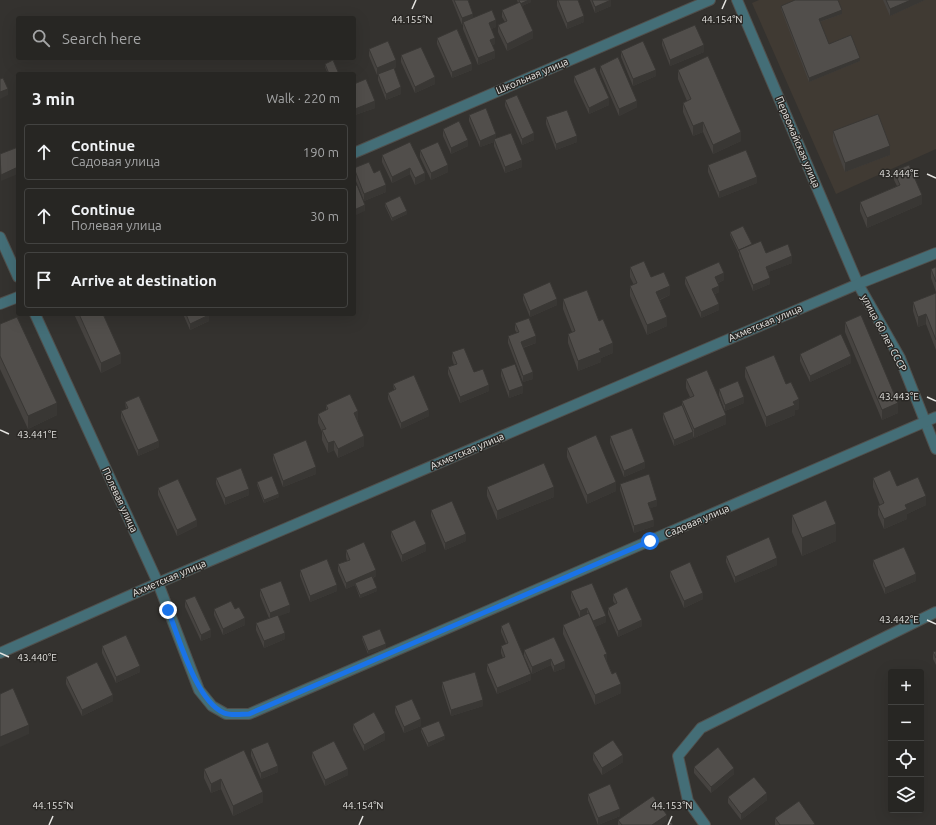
<!DOCTYPE html>
<html lang="en">
<head>
<meta charset="utf-8">
<style>
  :root { --surface:#272623; --page:#2f2e2b; --text:#f1f3f6; --muted:#a4a5a6; --line:#434341 }
  body { margin:0; font-family:Ubuntu,sans-serif; background:var(--page); color:var(--text) }
  .controls { position:absolute; right:12px; bottom:12px; display:grid; overflow:hidden; border-radius:4px; box-shadow:0 4px 16px #0002 }
  .controls button { width:36px; height:36px; display:grid; place-items:center; padding:0; border:0; border-bottom:1px solid var(--line); background:var(--surface); color:var(--text); font:20px sans-serif }
  .stop { position:absolute; width:12px; height:12px; margin:-9px; border:3px solid #1a73e8; border-radius:50%; background:#fff }
  .stop.end { background:#1a73e8; border-color:#fff; box-shadow:0 1px 4px #0008 }
  .list { margin:0; padding:0; list-style:none }
  h2 { display:flex; justify-content:space-between; align-items:center; height:52px; margin:0; padding:0 16px; font-size:17px }
  h2 small { font-size:13px; font-weight:400; color:var(--muted) }
  .list li { display:grid; grid-template-columns:26px 1fr auto; gap:12px; align-items:center; box-sizing:border-box; height:56px; margin:0 8px 8px; padding:0 8px; border:1px solid var(--line); border-radius:4px }
  .list b { display:block; font-size:15px; white-space:nowrap }
  .list p { margin:0; font-size:13px; white-space:nowrap; color:var(--muted) }
  .list em { font-size:13px; font-style:normal; color:var(--muted) }
  .icon { flex:none; width:22px; height:22px; fill:none; stroke:currentColor; stroke-width:2; stroke-linecap:round; stroke-linejoin:round }
  .map { position:relative; flex:none; width:936px; height:825px; overflow:hidden }
  .search { position:absolute; background:var(--surface); box-shadow:0 4px 16px #0002; left:16px; top:16px; width:340px; height:44px; display:flex; align-items:center; gap:10px; box-sizing:border-box; padding:0 14px; border-radius:4px; color:var(--muted); font-size:15px }
  .panel { position:absolute; background:var(--surface); box-shadow:0 4px 16px #0002; left:16px; top:72px; width:340px; height:244px; border-radius:4px }
  .map>svg:first-child { display:block }
  .built { fill:#403a33 }
  .lines { fill:none; stroke-linecap:round; stroke-linejoin:round }
  .minor-casing { stroke:#504f4c; stroke-width:12 }
  .minor { stroke:#446e77; stroke-width:10 }
  .wall { fill:#464340 }
  .shaded-wall { fill:#393734 }
  .building { fill:#514e4b; stroke:#393734 }
  .route { stroke:#1a73e8; stroke-width:5 }
  .ticks { fill:none; stroke:#e6e5e2; stroke-width:1.5 }
  .labels { text-anchor:middle; dominant-baseline:central; stroke-width:3; stroke-linejoin:round; paint-order:stroke }
  .street-label { font-size:10px; fill:#e6e5e2; stroke:#2a2825 }
  .ticks-label { font-size:10px; text-anchor:middle; fill:#e6e5e2; stroke:#2a2825; stroke-width:3; stroke-linejoin:round; paint-order:stroke }
</style>
</head>
<body>
<div class="map">
<svg width="936" height="825" viewBox="0 0 936 825">
  <rect width="100%" height="100%" fill="#34322f"/>
  <polygon class="built" points="759,0 936,0 936,149 836,194 752,3"/>
  <g class="lines">
    <g class="minor-casing">
      <g id="minor">
        <polyline points="737,0 858,284 900,358 936,449"/>
        <polyline points="354,153 710,0"/>
        <polyline points="0,237 18,277"/>
        <polyline points="0,304 18,297"/>
        <polyline points="35,314 158,583 199,690 212,706 226,714 249,714 936,417"/>
        <polyline points="0,653 158,583 858,284 936,253"/>
        <polyline points="705,825 688,801 678,756 701,728 936,612"/>
      </g>
    </g>
    <use href="#minor" class="minor"/>
  </g>
  <g class="wall">
    <polygon points="452,0 468,0 473,18 496,27 491,29 495,44 492,45 495,58 478,65 463,29 463,24 462,25"/>
    <polygon points="517,0 531,0 531,2 522,6 533,38 507,51 498,32 498,25 505,22 502,17 502,10 518,3"/>
    <polygon points="557,0 584,22 567,29 557,6"/>
    <polygon points="590,0 611,0 611,6 595,13"/>
    <polygon points="883,0 925,0 890,16"/>
    <polygon points="781,6 842,14 820,22 829,44 860,61 809,82 781,9"/>
    <polygon points="437,38 472,70 452,78 437,44"/>
    <polygon points="662,39 704,52 670,66 662,45"/>
    <polygon points="369,49 396,67 394,68 401,94 386,100 378,80 378,74 377,75 369,56"/>
    <polygon points="621,51 656,76 633,86 621,57"/>
    <polygon points="401,55 435,84 415,93 401,62"/>
    <polygon points="325,64 339,74 328,74 325,67"/>
    <polygon points="600,66 637,107 619,116 600,72"/>
    <polygon points="678,70 741,141 713,154 703,132 693,136 683,112 683,103 687,101 678,79"/>
    <polygon points="574,76 609,105 589,114 574,82"/>
    <polygon points="354,84 375,108 355,115 354,112"/>
    <polygon points="505,100 534,140 522,145 505,106"/>
    <polygon points="469,115 496,139 522,167 505,173 494,146 494,142 480,147 469,121"/>
    <polygon points="546,117 577,142 556,150 546,124"/>
    <polygon points="443,129 468,146 451,154 443,136"/>
    <polygon points="833,131 890,155 845,172 833,141"/>
    <polygon points="420,150 448,172 431,180 420,157"/>
    <polygon points="382,155 425,173 425,180 415,185 410,174 392,183 382,162"/>
    <polygon points="708,165 757,183 719,198 708,172"/>
    <polygon points="354,168 386,192 364,201 354,176"/>
    <polygon points="894,171 922,204 867,228 860,211 860,202 897,186 894,180"/>
    <polygon points="385,203 407,214 392,221 385,206"/>
    <polygon points="730,232 766,253 792,263 768,272 770,284 753,291 739,256 739,254 730,235"/>
    <polygon points="630,267 651,277 670,295 660,300 667,326 647,335 630,296 630,286 634,285 630,277"/>
    <polygon points="936,267 936,292 931,278 931,269"/>
    <polygon points="685,277 724,280 718,283 719,292 715,294 719,310 701,318 685,284"/>
    <polygon points="936,293 936,350 926,324 918,327 913,311 913,302"/>
    <polygon points="523,294 557,305 530,317 523,300"/>
    <polygon points="563,299 613,353 601,358 601,362 578,371 568,343 568,334 572,332 563,309"/>
    <polygon points="74,314 103,314 121,363 101,373"/>
    <polygon points="183,314 209,314 209,321 190,330"/>
    <polygon points="845,322 898,413 882,420 845,332"/>
    <polygon points="515,323 536,343 523,348 533,379 523,382 508,343 508,336 517,333 515,330"/>
    <polygon points="0,324 57,415 28,429 0,369"/>
    <polygon points="452,352 474,372 489,391 460,403 448,374 448,367 454,365 452,359"/>
    <polygon points="800,354 851,363 810,382 800,361"/>
    <polygon points="745,367 786,384 799,409 795,410 795,415 766,427 745,377"/>
    <polygon points="501,369 523,393 509,398 501,376"/>
    <polygon points="686,379 726,424 694,438 693,436 693,438 674,446 663,419 663,413 682,406 682,401 690,397 686,388"/>
    <polygon points="393,384 429,416 401,429 388,399 388,393 394,390"/>
    <polygon points="719,389 744,403 725,411 719,395"/>
    <polygon points="125,402 159,447 138,456 121,418 121,411 126,409"/>
    <polygon points="326,405 358,420 357,421 364,446 338,458 334,450 328,453 322,440 322,432 318,423 318,414 326,410"/>
    <polygon points="610,436 645,468 624,477 610,443"/>
    <polygon points="567,448 616,491 587,504 567,457"/>
    <polygon points="273,454 316,474 283,487 273,460"/>
    <polygon points="216,478 249,495 225,505 216,484"/>
    <polygon points="873,478 897,486 926,505 907,514 907,519 884,529 878,515 878,506 880,505 873,487"/>
    <polygon points="257,482 279,497 264,503 257,485"/>
    <polygon points="620,484 657,506 650,508 654,526 634,533 620,490"/>
    <polygon points="487,487 554,497 497,520 487,496"/>
    <polygon points="158,488 197,526 177,536 158,495"/>
    <polygon points="431,510 466,541 445,550 431,516"/>
    <polygon points="792,515 836,541 802,556 792,532"/>
    <polygon points="391,531 426,551 402,562 391,537"/>
    <polygon points="346,550 376,576 373,578 377,591 360,598 355,585 346,589 338,571 338,564 347,561 346,557"/>
    <polygon points="726,556 777,565 735,583 726,562"/>
    <polygon points="873,560 916,581 885,594 873,566"/>
    <polygon points="300,570 337,591 310,602 300,576"/>
    <polygon points="670,571 703,599 684,608 670,577"/>
    <polygon points="260,589 290,612 278,616 285,639 264,648 256,630 256,623 269,618 260,596"/>
    <polygon points="571,591 606,622 595,627 607,662 621,693 595,705 563,634 563,625 580,618 571,598"/>
    <polygon points="613,594 642,626 618,637 608,614 608,608 615,604 613,601"/>
    <polygon points="185,600 211,637 201,641 185,607"/>
    <polygon points="214,609 235,609 245,625 223,635 214,615"/>
    <polygon points="501,626 531,680 497,694 487,671 487,664 503,658 501,653 501,646 506,644 501,632"/>
    <polygon points="362,636 386,648 368,654 362,639"/>
    <polygon points="554,637 565,668 554,672 551,665 532,674 524,656 524,650"/>
    <polygon points="102,646 140,672 116,683 102,653"/>
    <polygon points="936,651 936,665 933,659 933,652"/>
    <polygon points="66,677 113,701 82,716 66,684"/>
    <polygon points="442,682 483,706 451,716 442,688"/>
    <polygon points="395,706 421,726 404,733 395,713"/>
    <polygon points="353,724 385,740 364,751 353,730"/>
    <polygon points="421,728 445,739 428,747 421,732"/>
    <polygon points="251,749 278,772 261,779 251,756"/>
    <polygon points="312,752 348,775 325,786 312,758"/>
    <polygon points="593,753 623,762 602,775 593,760"/>
    <polygon points="694,767 734,774 711,793 694,773"/>
    <polygon points="204,769 263,802 233,816 221,789 211,793 204,778"/>
    <polygon points="588,794 620,816 598,825 588,800"/>
    <polygon points="728,797 767,800 741,820 728,803"/>
    <polygon points="775,818 815,825 775,825"/>
    <polygon points="618,820 667,821 661,825 618,825"/>
  </g>
  <g class="shaded-wall">
    <polygon points="529,0 531,0 531,2 520,7 520,4"/>
    <polygon points="611,0 611,6 595,13 595,7"/>
    <polygon points="911,0 925,0 890,16 890,9"/>
    <polygon points="842,10 842,14 819,22 819,19"/>
    <polygon points="473,14 473,20 463,22 463,24 462,25 462,18"/>
    <polygon points="584,16 584,22 567,29 567,23"/>
    <polygon points="496,20 496,27 489,30 489,23"/>
    <polygon points="533,31 533,38 507,51 507,44"/>
    <polygon points="495,38 495,44 490,46 490,40"/>
    <polygon points="704,45 704,52 670,66 670,60"/>
    <polygon points="495,51 495,58 478,65 478,58"/>
    <polygon points="860,58 860,61 809,82 809,78"/>
    <polygon points="396,60 396,67 377,75 377,68"/>
    <polygon points="472,64 472,70 452,78 452,72"/>
    <polygon points="656,70 656,76 633,86 633,79"/>
    <polygon points="435,77 435,84 415,93 415,87"/>
    <polygon points="401,87 401,94 386,100 386,94"/>
    <polygon points="8,89 8,95 0,99 0,92"/>
    <polygon points="609,98 609,105 589,114 589,108"/>
    <polygon points="375,101 375,108 355,115 355,109"/>
    <polygon points="637,101 637,107 619,116 619,109"/>
    <polygon points="703,122 703,132 693,136 693,126"/>
    <polygon points="741,132 741,141 713,154 713,145"/>
    <polygon points="534,133 534,140 522,145 522,139"/>
    <polygon points="496,134 496,141 494,139 494,142 480,147 480,141"/>
    <polygon points="577,136 577,142 556,150 556,144"/>
    <polygon points="468,140 468,146 451,154 451,148"/>
    <polygon points="890,146 890,155 845,172 845,163"/>
    <polygon points="522,160 522,167 505,173 505,167"/>
    <polygon points="448,165 448,172 431,180 431,173"/>
    <polygon points="18,167 18,174 1,181 1,175"/>
    <polygon points="410,168 410,174 392,183 392,177"/>
    <polygon points="425,173 425,180 415,185 415,178"/>
    <polygon points="757,177 757,183 719,198 719,192"/>
    <polygon points="386,185 386,192 364,201 364,194"/>
    <polygon points="922,195 922,204 867,228 867,218"/>
    <polygon points="365,205 365,211 354,216 354,210"/>
    <polygon points="407,211 407,214 392,221 392,218"/>
    <polygon points="792,256 792,263 766,273 766,267"/>
    <polygon points="724,273 724,280 715,284 715,277"/>
    <polygon points="770,278 770,284 753,291 753,285"/>
    <polygon points="670,286 670,295 656,301 656,292"/>
    <polygon points="719,286 719,292 712,295 712,289"/>
    <polygon points="557,299 557,305 530,317 530,311"/>
    <polygon points="719,304 719,310 701,318 701,312"/>
    <polygon points="926,314 926,324 918,327 918,317"/>
    <polygon points="209,315 209,321 190,330 190,324"/>
    <polygon points="667,317 667,326 647,335 647,325"/>
    <polygon points="536,336 536,343 521,348 521,342"/>
    <polygon points="613,343 613,353 601,358 601,362 578,371 578,361 599,349"/>
    <polygon points="121,354 121,363 101,373 101,363"/>
    <polygon points="851,356 851,363 810,382 810,376"/>
    <polygon points="533,372 533,379 523,382 523,376"/>
    <polygon points="489,385 489,391 460,403 460,397"/>
    <polygon points="523,386 523,393 509,398 509,391"/>
    <polygon points="744,397 744,403 725,411 725,405"/>
    <polygon points="799,399 799,409 795,410 795,415 766,427 766,417 793,402"/>
    <polygon points="57,403 57,415 28,429 28,416"/>
    <polygon points="898,403 898,413 882,420 882,410"/>
    <polygon points="429,410 429,416 401,429 401,423"/>
    <polygon points="358,411 358,420 354,423 354,413"/>
    <polygon points="726,415 726,424 694,438 694,429"/>
    <polygon points="693,432 693,438 674,446 674,440"/>
    <polygon points="364,436 364,446 338,458 338,449"/>
    <polygon points="159,441 159,447 138,456 138,450"/>
    <polygon points="334,441 334,450 328,453 328,443"/>
    <polygon points="645,462 645,468 624,477 624,471"/>
    <polygon points="316,467 316,474 283,487 283,481"/>
    <polygon points="616,482 616,491 587,504 587,495"/>
    <polygon points="554,487 554,497 497,520 497,511"/>
    <polygon points="249,489 249,495 225,505 225,498"/>
    <polygon points="279,494 279,497 264,503 264,500"/>
    <polygon points="926,496 926,505 907,514 907,519 884,529 884,519 905,505"/>
    <polygon points="657,500 657,506 648,509 648,503"/>
    <polygon points="197,520 197,526 177,536 177,530"/>
    <polygon points="654,520 654,526 634,533 634,526"/>
    <polygon points="836,524 836,541 802,556 802,538"/>
    <polygon points="466,534 466,541 445,550 445,543"/>
    <polygon points="426,544 426,551 402,562 402,555"/>
    <polygon points="777,558 777,565 735,583 735,577"/>
    <polygon points="376,570 376,576 356,585 355,583 355,585 346,589 346,583"/>
    <polygon points="916,574 916,581 885,594 885,588"/>
    <polygon points="337,585 337,591 310,602 310,596"/>
    <polygon points="377,588 377,591 360,598 360,595"/>
    <polygon points="703,593 703,599 684,608 684,601"/>
    <polygon points="290,605 290,612 270,620 270,613"/>
    <polygon points="587,608 587,615 580,618 580,611"/>
    <polygon points="606,616 606,622 593,628 593,621"/>
    <polygon points="245,618 245,625 223,635 223,629"/>
    <polygon points="642,620 642,626 618,637 618,631"/>
    <polygon points="211,630 211,637 201,641 201,635"/>
    <polygon points="285,633 285,639 264,648 264,641"/>
    <polygon points="386,644 386,648 368,654 368,651"/>
    <polygon points="607,654 607,663 604,655"/>
    <polygon points="551,659 551,665 532,674 532,667"/>
    <polygon points="565,661 565,668 554,672 554,666"/>
    <polygon points="140,666 140,672 116,683 116,677"/>
    <polygon points="531,674 531,680 497,694 497,688"/>
    <polygon points="621,684 621,693 595,705 595,695"/>
    <polygon points="113,695 113,701 82,716 82,710"/>
    <polygon points="483,700 483,706 451,716 451,710"/>
    <polygon points="421,719 421,726 404,733 404,727"/>
    <polygon points="29,725 29,734 0,747 0,737"/>
    <polygon points="385,733 385,740 364,751 364,745"/>
    <polygon points="445,736 445,739 428,747 428,743"/>
    <polygon points="623,755 623,762 602,775 602,768"/>
    <polygon points="278,766 278,772 261,779 261,773"/>
    <polygon points="734,768 734,774 711,793 711,787"/>
    <polygon points="348,769 348,775 325,786 325,780"/>
    <polygon points="221,779 221,789 211,793 211,784"/>
    <polygon points="263,792 263,802 233,816 233,806"/>
    <polygon points="767,793 767,800 741,820 741,814"/>
    <polygon points="620,809 620,816 598,825 598,818"/>
    <polygon points="667,815 667,821 661,825 652,825"/>
  </g>
  <g class="building">
    <polygon points="454,0 468,0 473,14 462,18"/>
    <polygon points="519,0 529,0 520,4"/>
    <polygon points="558,0 578,0 584,16 567,23"/>
    <polygon points="592,0 611,0 595,7"/>
    <polygon points="795,0 838,0 842,10 819,19 829,44 851,35 860,58 809,78 781,6"/>
    <polygon points="886,0 911,0 890,9"/>
    <polygon points="520,2 533,31 507,44 498,25 507,21 502,10"/>
    <polygon points="492,10 496,20 489,23 495,38 490,40 495,51 478,58 463,22"/>
    <polygon points="695,25 704,45 670,60 662,39"/>
    <polygon points="457,29 472,64 452,72 437,38"/>
    <polygon points="388,41 396,60 377,68 369,49"/>
    <polygon points="643,41 656,70 633,79 621,51"/>
    <polygon points="421,47 435,77 415,87 401,55"/>
    <polygon points="708,56 741,132 713,145 703,122 693,126 683,103 691,99 678,70"/>
    <polygon points="618,57 637,101 619,109 600,66"/>
    <polygon points="333,60 339,74 329,74 325,64"/>
    <polygon points="595,67 609,98 589,108 574,76"/>
    <polygon points="394,68 401,87 386,94 378,74"/>
    <polygon points="3,78 8,89 0,92 0,79"/>
    <polygon points="366,79 375,101 355,109 354,105 354,84"/>
    <polygon points="517,95 534,133 522,139 505,100"/>
    <polygon points="486,108 496,134 480,141 469,115"/>
    <polygon points="567,110 577,136 556,144 546,117"/>
    <polygon points="878,114 890,146 845,163 833,131"/>
    <polygon points="459,121 468,140 451,148 443,129"/>
    <polygon points="511,133 522,160 505,167 494,139"/>
    <polygon points="410,142 425,173 415,178 410,168 392,177 382,155"/>
    <polygon points="438,142 448,165 431,173 420,150"/>
    <polygon points="18,147 18,167 1,175 0,154"/>
    <polygon points="746,150 757,177 719,192 708,165"/>
    <polygon points="369,162 374,173 380,170 386,185 364,194 354,168"/>
    <polygon points="909,165 922,195 867,218 860,202 900,185 894,171"/>
    <polygon points="357,185 365,205 354,210 354,186"/>
    <polygon points="400,196 407,211 392,218 385,203"/>
    <polygon points="743,226 752,244 739,250 739,251 730,232"/>
    <polygon points="761,241 766,253 788,244 792,256 766,267 770,278 753,285 739,250"/>
    <polygon points="644,261 651,277 664,272 670,286 656,292 667,317 647,325 630,286 637,283 630,267"/>
    <polygon points="719,262 724,273 715,277 719,286 712,289 719,304 701,312 685,277"/>
    <polygon points="936,267 936,282 931,269"/>
    <polygon points="550,282 557,299 530,311 523,294"/>
    <polygon points="587,290 599,321 603,319 613,343 599,349 601,352 578,361 568,334 575,331 563,299"/>
    <polygon points="936,293 936,340 926,314 918,317 913,302"/>
    <polygon points="79,314 103,314 121,354 101,363"/>
    <polygon points="186,314 209,314 209,315 190,324"/>
    <polygon points="861,315 898,403 882,410 845,322"/>
    <polygon points="17,317 57,403 28,416 0,356 0,324"/>
    <polygon points="529,318 536,336 521,342 533,372 523,376 508,336 519,332 515,323"/>
    <polygon points="841,334 851,356 810,376 800,354"/>
    <polygon points="464,348 474,372 483,369 489,385 460,397 448,367 457,364 452,352"/>
    <polygon points="774,355 786,384 791,382 799,399 793,402 795,405 766,417 745,367"/>
    <polygon points="515,364 523,386 509,391 501,369"/>
    <polygon points="707,370 726,415 694,429 682,401 694,396 686,379"/>
    <polygon points="414,375 429,410 401,423 388,393 396,389 393,384"/>
    <polygon points="738,381 744,397 725,405 719,389"/>
    <polygon points="350,394 358,411 354,413 364,436 338,449 334,441 328,443 322,430 326,429 318,414 328,409 326,405"/>
    <polygon points="139,396 159,441 138,450 121,411 128,408 125,402"/>
    <polygon points="682,405 693,432 674,440 663,413"/>
    <polygon points="632,428 645,462 624,471 610,436"/>
    <polygon points="596,435 616,482 587,495 567,448"/>
    <polygon points="306,440 316,467 283,481 273,454"/>
    <polygon points="544,463 554,487 497,511 487,487"/>
    <polygon points="241,468 249,489 225,498 216,478"/>
    <polygon points="890,470 897,486 918,477 926,496 905,505 907,509 884,519 878,506 884,503 873,478"/>
    <polygon points="649,474 657,500 648,503 654,520 634,526 620,484"/>
    <polygon points="272,476 279,494 264,500 257,482"/>
    <polygon points="178,479 197,520 177,530 158,488"/>
    <polygon points="826,500 836,524 802,538 792,515"/>
    <polygon points="452,501 466,534 445,543 431,510"/>
    <polygon points="415,520 426,544 402,555 391,531"/>
    <polygon points="769,537 777,558 735,577 726,556"/>
    <polygon points="364,542 376,570 346,583 338,564 350,560 346,550"/>
    <polygon points="904,547 916,574 885,588 873,560"/>
    <polygon points="327,559 337,585 310,596 300,570"/>
    <polygon points="690,562 703,593 684,601 670,571"/>
    <polygon points="372,576 377,588 360,595 355,583"/>
    <polygon points="281,581 290,605 270,613 260,589"/>
    <polygon points="592,583 606,616 593,621 587,608 580,611 571,591"/>
    <polygon points="627,587 642,620 618,631 608,608 617,603 613,594"/>
    <polygon points="195,596 211,630 201,635 185,600"/>
    <polygon points="231,601 235,609 239,607 245,618 223,629 214,609"/>
    <polygon points="589,613 607,654 604,655 612,674 616,672 621,684 595,695 563,625"/>
    <polygon points="278,615 285,633 264,641 256,623"/>
    <polygon points="509,622 531,674 497,688 487,664 505,657 501,646 508,643 501,626"/>
    <polygon points="380,629 386,644 368,651 362,636"/>
    <polygon points="126,635 140,666 116,677 102,646"/>
    <polygon points="554,637 565,661 554,666 551,659 532,667 524,650"/>
    <polygon points="936,651 936,658 933,652"/>
    <polygon points="97,662 113,695 82,710 66,677"/>
    <polygon points="475,672 483,700 451,710 442,682"/>
    <polygon points="13,688 29,725 0,737 0,694"/>
    <polygon points="412,699 421,719 404,727 395,706"/>
    <polygon points="374,712 385,733 364,745 353,724"/>
    <polygon points="439,721 445,736 428,743 421,728"/>
    <polygon points="613,740 623,755 602,768 593,753"/>
    <polygon points="334,741 348,769 325,780 312,752"/>
    <polygon points="268,742 278,766 261,773 251,749"/>
    <polygon points="718,747 734,768 711,787 694,767"/>
    <polygon points="244,750 263,792 233,806 221,779 211,784 204,769"/>
    <polygon points="754,777 767,793 741,814 728,797"/>
    <polygon points="610,784 620,809 598,818 588,794"/>
    <polygon points="653,796 667,815 652,825 622,825 618,820"/>
    <polygon points="799,801 815,824 813,825 780,825 775,818"/>
    <polygon points="671,822 673,825 667,825"/>
  </g>
  <g class="lines">
    <path class="route" d="M 168,610 C 179,638 196,701 224,713 C 231,716 242,714 249,714 L 650,541"/>
  </g>
  <path class="ticks" d="M 412,9 L 416,0M 722,9 L 726,0M 927,174 L 936,178M 927,397 L 936,401M 0,430 L 9,434M 927,620 L 936,624M 0,653 L 9,657M 49,825 L 53,816M 359,825 L 363,816M 668,825 L 672,816"/>
  <g class="labels">
    <g class="street-label">
      <text transform="translate(532 76) rotate(-23)">Школьная улица</text>
      <text transform="translate(798 142) rotate(67)">Первомайская улица</text>
      <text transform="translate(765 323) rotate(-23)">Ахметская улица</text>
      <text transform="translate(884 333) rotate(62)">улица 60 лет СССР</text>
      <text transform="translate(467 451) rotate(-23)">Ахметская улица</text>
      <text transform="translate(120 500) rotate(65)">Полевая улица</text>
      <text transform="translate(697 521) rotate(-23)">Садовая улица</text>
      <text transform="translate(169 578) rotate(-23)">Ахметская улица</text>
    </g>
  </g>
  <g class="ticks-label">
    <text x="412" y="23">44.155°N</text>
    <text x="722" y="23">44.154°N</text>
    <text x="899" y="177">43.444°E</text>
    <text x="899" y="400">43.443°E</text>
    <text x="37" y="438">43.441°E</text>
    <text x="899" y="623">43.442°E</text>
    <text x="37" y="661">43.440°E</text>
    <text x="53" y="809">44.155°N</text>
    <text x="363" y="809">44.154°N</text>
    <text x="672" y="809">44.153°N</text>
  </g>
</svg>
<div class="controls">
<button>+</button>
<button>−</button>
<button><svg class="icon" aria-label="locate" viewBox="0 0 24 24"><circle cx="12" cy="12" r="6"/><path d="M12 2v4M12 18v4M2 12h4M18 12h4"/></svg></button>
<button><svg class="icon" aria-label="layers" viewBox="0 0 24 24"><path d="M12 4l9 5-9 5-9-5zM3 14l9 5 9-5"/></svg></button>
</div>
<div class="stop" style="left:650px;top:541px"></div>
<div class="stop end" style="left:168px;top:610px"></div>
<div class="search"><svg class="icon" aria-label="search" viewBox="0 0 24 24"><circle cx="10" cy="10" r="6"/><path d="M15 15l6 6"/></svg>Search here</div>
<section class="panel">
<h2>3 min<small>Walk · 220 m</small></h2>
<ul class="list">
<li><svg class="icon" aria-label="ahead" viewBox="0 0 24 24"><path d="M12 20V5M6 11l6-6 6 6"/></svg><div><b>Continue</b><p>Садовая улица</p></div><em>190 m</em></li>
<li><svg class="icon" aria-label="ahead" viewBox="0 0 24 24"><path d="M12 20V5M6 11l6-6 6 6"/></svg><div><b>Continue</b><p>Полевая улица</p></div><em>30 m</em></li>
<li><svg class="icon" aria-label="arrive" viewBox="0 0 24 24"><path d="M6 21V4h12l-3 4 3 4H6"/></svg><div><b>Arrive at destination</b></div></li>
</ul>
</section>
</div>
</body>
</html>
